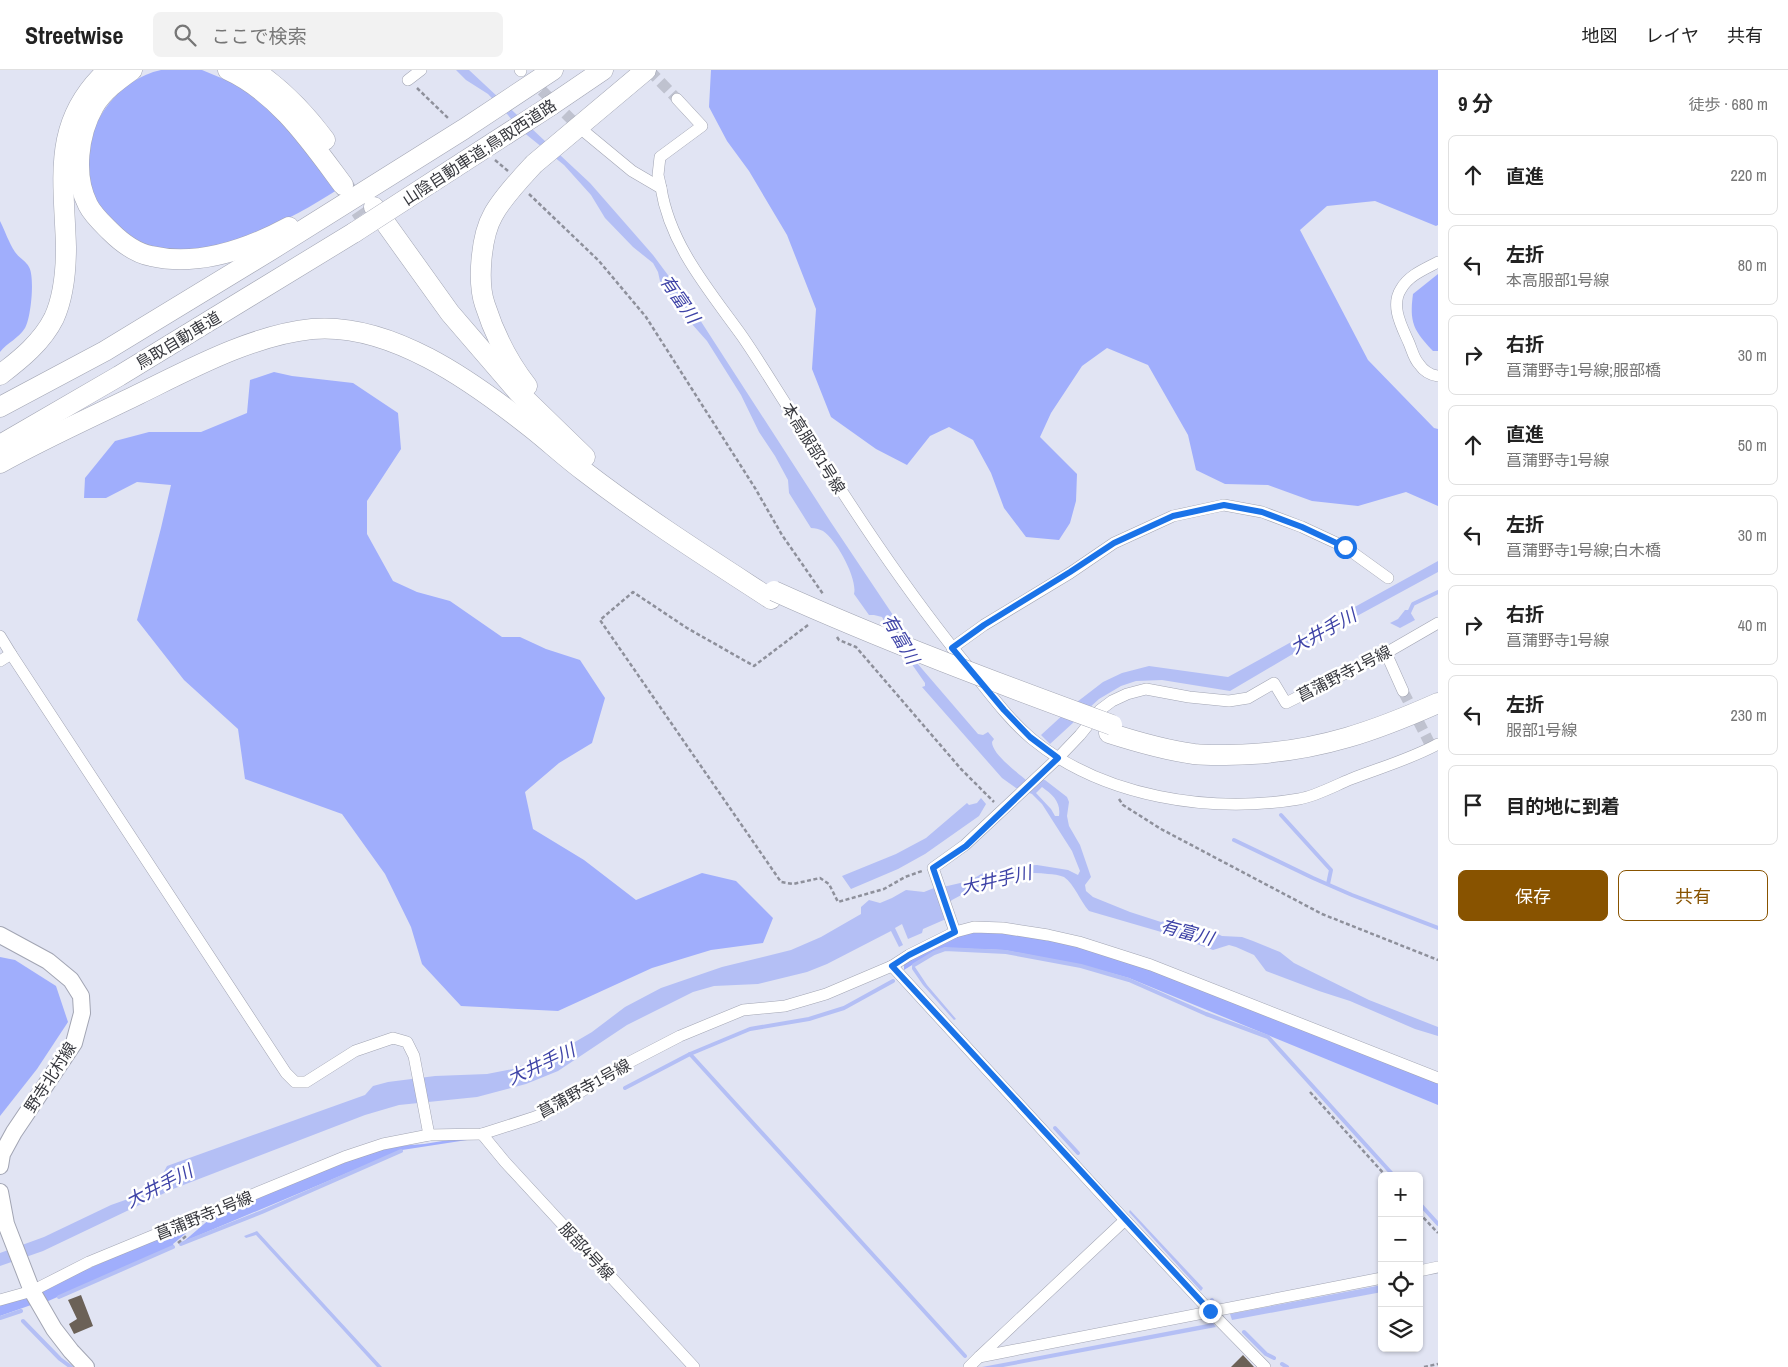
<!DOCTYPE html>
<html lang="ja">
<head>
<meta charset="utf-8">
<style>
  :root { --surface:#fff; --page:#f2f2f2; --text:#222; --muted:#767676; --line:#e0e0e0; --accent:#885300 }
  body { margin:0; font-family:"Archivo Narrow","Noto Sans JP",sans-serif; background:var(--page); color:var(--text) }
  .controls { position:absolute; right:15px; bottom:15px; display:grid; overflow:hidden; border-radius:8px; box-shadow:0 1px 4px #0004 }
  .controls button { width:45px; height:45px; display:grid; place-items:center; padding:0; border:0; border-bottom:1px solid var(--line); background:var(--surface); color:var(--text); font:25px sans-serif }
  .stop { position:absolute; width:15px; height:15px; margin:-11px; border:4px solid #1a73e8; border-radius:50%; background:#fff }
  .stop.end { background:#1a73e8; border-color:#fff; box-shadow:0 1px 5px #0008 }
  .list { margin:0; padding:0; list-style:none }
  h2 { display:flex; justify-content:space-between; align-items:center; height:65px; margin:0; padding:0 20px; font-size:21px }
  h2 small { font-size:16px; font-weight:400; color:var(--muted) }
  .list li { display:grid; grid-template-columns:32px 1fr auto; gap:15px; align-items:center; box-sizing:border-box; height:80px; margin:0 10px 10px; padding:0 10px; border:1px solid var(--line); border-radius:8px }
  .list b { display:block; font-size:19px; white-space:nowrap }
  .list p { margin:0; font-size:16px; white-space:nowrap; color:var(--muted) }
  .list em { font-size:16px; font-style:normal; color:var(--muted) }
  .actions { display:flex; gap:10px; padding:15px 20px }
  .actions a { flex:1; padding:11px 0; border:1px solid var(--accent); border-radius:8px; text-align:center; font-size:18px; color:var(--accent) }
  .actions .main { background:var(--accent); color:#fff }
  .icon { flex:none; width:28px; height:28px; fill:none; stroke:currentColor; stroke-width:2; stroke-linecap:round; stroke-linejoin:round }
  .map { position:relative; flex:none; width:1438px; height:1297px; overflow:hidden }
  header { display:flex; align-items:center; gap:30px; box-sizing:border-box; height:70px; padding:0 25px; background:var(--surface); border-bottom:1px solid var(--line) }
  header strong { font-size:24px }
  nav { display:flex; gap:28px; margin-inline-start:auto; font-size:18px }
  .search { width:350px; height:45px; background:var(--page); display:flex; align-items:center; gap:12px; box-sizing:border-box; padding:0 18px; border-radius:8px; color:var(--muted); font-size:19px }
  main { display:flex }
  aside { flex:1; background:var(--surface) }
  .map>svg:first-child { display:block }
  .green { fill:#a0aefc }
  .water { fill:#b4bff5; fill-rule:evenodd }
  .lines { fill:none; stroke-linecap:round; stroke-linejoin:round }
  .stream { stroke:#b4bff5; stroke-width:4 }
  .building { fill:#6b6157 }
  .street-tunnel { stroke:#bfc2cf; stroke-width:11; stroke-dasharray:11 5.5; stroke-linecap:butt }
  .highway-tunnel { stroke:#bfc2cf; stroke-width:20; stroke-dasharray:20 10; stroke-linecap:butt }
  .street-casing { stroke:#a2a5b3; stroke-width:12 }
  .secondary-casing { stroke:#a2a5b3; stroke-width:18 }
  .highway-casing { stroke:#a2a5b3; stroke-width:21 }
  .path { stroke:#8e909b; stroke-width:2.5; stroke-dasharray:4 2.5; stroke-linecap:butt }
  .street { stroke:#fff; stroke-width:11 }
  .secondary { stroke:#fff; stroke-width:16 }
  .highway { stroke:#fff; stroke-width:20 }
  .highway-bridge-casing { stroke:#a2a5b3; stroke-width:21; stroke-linecap:butt }
  .highway-bridge { stroke:#fff; stroke-width:20 }
  .route { stroke:#1a73e8; stroke-width:6 }
  .labels { text-anchor:middle; dominant-baseline:central; stroke-width:5; stroke-linejoin:round; paint-order:stroke }
  .street-label { font-size:16px; fill:#37383e; stroke:#fff }
  .water-label { font-size:18px; font-style:italic; fill:#3e43a7; stroke:#fff }
</style>
</head>
<body>
<header>
<strong>Streetwise</strong>
<div class="search"><svg class="icon" aria-label="search" viewBox="0 0 24 24"><circle cx="10" cy="10" r="6"/><path d="M15 15l6 6"/></svg>ここで検索</div>
<nav><a>地図</a><a>レイヤ</a><a>共有</a></nav>
</header>
<main>
<div class="map">
<svg width="1438" height="1297" viewBox="0 0 1438 1297">
  <rect width="100%" height="100%" fill="#e1e4f3"/>
  <g class="green">
    <path d="M 161,0 L 202,0 L 226,10 L 255,24 L 273,41 L 337,120 C 300,144 243,174 199,180 C 190,181 181,180 172,179 C 166,179 159,180 153,178 C 138,173 127,164 116,153 C 106,143 96,134 91,120 C 75,70 110,11 161,0 Z"/>
    <polygon points="711,0 1438,0 1438,155 1436,156 1375,131 1327,136 1300,160 1368,290 1434,358 1438,359 1438,436 1406,422 1358,436 1312,431 1268,415 1225,414 1196,400 1188,365 1148,295 1107,278 1082,296 1051,343 1040,367 1077,404 1076,431 1070,453 1059,470 1026,467 1004,438 991,403 973,370 949,357 930,366 907,395 876,379 831,347 812,299 816,239 787,165 749,101 727,71 709,37"/>
    <path d="M 0,151 C 5,161 9,173 15,182 C 19,188 26,191 29,197 C 35,207 31,248 25,258 C 19,268 7,273 0,282 Z"/>
    <path d="M 1438,204 L 1438,281 L 1433,281 C 1414,261 1409,253 1413,224 Z"/>
    <polygon points="274,302 292,306 353,313 398,343 401,379 367,431 367,464 393,511 417,522 450,531 502,567 520,567 546,579 580,590 605,628 592,673 559,693 525,722 533,759 584,790 636,830 702,803 736,811 773,848 763,873 711,880 652,898 558,941 461,936 422,894 411,857 385,804 342,744 245,709 238,659 184,610 137,550 161,458 171,415 137,412 106,428 84,428 85,408 115,371 149,362 201,362 247,343 250,310"/>
    <polygon points="984,861 1051,869 1140,895 1438,1011 1438,1035 1129,908 1081,895 1004,880 945,878 933,882 904,900 904,895 909,889 959,865"/>
    <polygon points="0,887 15,890 56,916 68,952 37,999 0,1046"/>
    <polygon points="461,1068 480,1068 402,1080 183,1172 218,1142 385,1077 424,1074"/>
    <polygon points="203,1149 173,1174 174,1176 46,1232 42,1224 43,1221 55,1213"/>
    <polygon points="25,1227 28,1229 31,1235 0,1246 0,1234"/>
  </g>
  <g class="water">
    <path d="M 456,0 L 469,0 L 590,113 L 653,185 L 691,236 L 830,451 L 903,560 L 898,562 L 917,593 L 978,664 L 983,665 L 988,662 L 994,669 L 992,672 C 992,684 1017,702 1026,710 L 1045,710 L 1067,727 L 1069,732 L 1067,746 L 1069,756 L 1080,775 L 1091,807 L 1085,815 L 1086,821 L 1093,827 L 1130,842 L 1161,852 L 1170,849 L 1176,855 L 1188,859 L 1197,861 L 1209,860 L 1222,866 L 1242,867 L 1253,871 L 1280,882 L 1294,893 L 1369,930 L 1438,957 L 1438,966 L 1415,959 L 1350,931 L 1319,921 L 1266,901 L 1254,885 L 1236,877 L 1229,875 L 1213,880 L 1175,866 L 1089,841 C 1080,831 1075,815 1064,807 C 1059,805 1053,804 1048,804 C 1015,799 980,814 952,830 L 948,833 L 946,849 L 923,859 L 922,863 L 908,869 L 902,854 L 895,858 L 903,875 L 899,877 L 891,861 L 827,894 L 807,902 L 758,914 L 714,916 L 693,922 L 627,955 L 558,1001 L 526,1014 L 477,1027 L 399,1035 L 365,1045 L 173,1119 L 43,1181 L 0,1196 L 0,1183 L 44,1167 L 111,1135 L 128,1129 L 160,1109 L 167,1096 L 365,1025 L 373,1016 L 388,1012 L 435,1006 L 487,1004 L 513,999 L 539,990 L 563,979 L 592,962 L 625,937 L 661,918 L 722,897 L 791,880 L 821,867 L 861,844 L 861,837 L 869,830 L 880,833 L 892,828 L 906,820 L 924,822 L 934,818 L 943,817 L 969,811 L 983,803 L 1020,796 L 1037,795 L 1068,800 L 1078,805 L 1080,801 L 1072,781 L 1042,734 L 1032,724 L 1016,718 L 1002,708 L 922,617 L 925,616 L 925,613 L 895,570 L 882,547 L 874,545 L 869,545 L 854,524 C 858,509 836,469 823,461 C 819,459 815,458 811,458 L 789,423 L 788,410 L 775,386 L 759,362 L 741,325 L 707,271 L 683,244 L 660,211 L 658,202 L 653,193 L 633,177 L 605,148 L 591,125 L 564,95 L 517,57 L 508,45 L 488,24 L 466,10 ZM 1042,717 C 1053,725 1061,732 1059,746 L 1055,746 L 1051,739 L 1036,723 Z"/>
    <polygon points="1438,491 1438,502 1357,546 1230,621 1162,610 1136,611 1121,616 1099,629 1050,674 1041,665 1077,632 1103,612 1122,603 1149,596 1228,607"/>
    <polygon points="1405,540 1409,540 1415,550 1400,558 1390,553 1398,549"/>
    <polygon points="981,728 986,734 979,746 925,784 898,799 851,819 842,806 896,784 926,768 967,733 969,735 977,733"/>
    <polygon points="912,896 915,897 927,915 956,949 954,950 923,915 912,899"/>
    <polygon points="1130,1140 1203,1218 1201,1221 1129,1142"/>
    <polygon points="257,1161 382,1297 377,1297 256,1165 246,1168 244,1166"/>
    <polygon points="1382,1215 1382,1222 1232,1250 1230,1244"/>
    <polygon points="1213,1253 1216,1257 1003,1297 982,1297"/>
  </g>
  <g class="lines">
    <g class="stream">
      <polyline points="1408,545 1413,534 1438,522"/>
      <polyline points="1281,745 1331,800 1328,814"/>
      <polyline points="1234,770 1313,808 1352,825 1438,858"/>
      <polyline points="914,895 934,883 945,879 1006,882 1081,896 1129,910 1206,944 1268,967 1394,1106"/>
      <polyline points="690,984 965,1286"/>
      <polyline points="625,1018 690,984 750,959 809,949 844,938 893,911"/>
      <polyline points="1055,1058 1078,1083"/>
      <polyline points="1419,1133 1438,1154"/>
      <polyline points="181,1174 262,1142 401,1081"/>
      <polyline points="59,1227 173,1177"/>
      <polyline points="1212,1230 1214,1233"/>
      <polyline points="0,1248 21,1241"/>
      <polyline points="23,1251 60,1289 71,1297"/>
      <polyline points="1244,1262 1266,1284 1274,1288"/>
      <polyline points="1282,1294 1287,1297"/>
    </g>
  </g>
  <g class="building">
    <polygon points="81,1225 93,1256 74,1264 69,1254 77,1249 68,1230"/>
    <polygon points="1243,1285 1254,1297 1231,1297"/>
  </g>
  <g class="lines">
    <g class="street-tunnel">
      <polyline points="649,0 677,29"/>
      <polyline points="530,9 581,59"/>
      <polyline points="1403,621 1432,678"/>
    </g>
    <polyline class="highway-tunnel" points="343,115 363,144"/>
    <g class="street-casing">
      <g id="street">
        <polyline points="520,0 521,1"/>
        <polyline points="408,10 421,0"/>
        <path d="M 586,63 L 632,101 L 661,118 C 670,175 709,220 742,266 C 760,292 776,319 793,345 C 848,432 904,519 970,599 C 989,622 1008,649 1032,669 C 1103,727 1210,744 1299,729 C 1316,726 1334,716 1351,709 C 1379,698 1411,689 1438,674"/>
        <polyline points="661,118 658,105 660,87 702,56 677,29"/>
        <path d="M 1438,192 C 1425,199 1409,205 1401,219 C 1390,236 1402,257 1409,273 C 1412,280 1414,289 1419,294 C 1423,300 1430,305 1438,306"/>
        <polyline points="0,566 11,584"/>
        <polyline points="952,578 984,555 1070,503 1114,473 1173,446 1224,435 1262,442 1302,457 1345,477 1388,508"/>
        <polyline points="1386,583 1403,621"/>
        <polyline points="0,591 11,584 286,1003 295,1012 306,1012 355,981 393,968 407,972 414,986 429,1065"/>
        <polyline points="955,862 974,857 1003,858 1048,865 1079,872 1151,895 1438,1008"/>
        <polyline points="892,896 1125,1150 1210,1241 1265,1297"/>
        <polyline points="482,1064 505,1092 694,1297"/>
        <polyline points="1419,1201 1438,1197"/>
        <polyline points="0,1230 32,1221 89,1192 344,1087 383,1074 429,1065 482,1064 535,1047 553,1039 624,995 680,966 743,940 785,936 826,924 892,896 909,885 955,862 933,798 965,775 1058,688 1080,665 1100,640 1112,631 1127,624 1146,619 1189,627 1229,631 1248,628 1274,613 1286,633 1386,583 1438,553"/>
        <polyline points="979,1287 1125,1150"/>
        <polyline points="969,1297 979,1287 1382,1208"/>
      </g>
    </g>
    <g class="secondary-casing">
      <g id="secondary">
        <polyline points="0,865 48,891 71,910 81,926 82,943 74,973 14,1062 2,1084 0,1096"/>
        <polyline points="0,1122 6,1154 32,1221 54,1259 71,1281 86,1297"/>
      </g>
    </g>
    <g class="highway-casing">
      <g id="highway">
        <path d="M 132,0 C 118,10 103,21 94,36 C 78,64 73,106 88,135 C 93,145 102,153 110,161 C 121,172 135,183 151,186 C 198,197 248,179 289,157"/>
        <path d="M 228,0 C 278,23 311,72 343,115"/>
        <path d="M 258,3 C 285,22 305,43 325,70"/>
        <polyline points="550,36 603,0"/>
        <polyline points="374,137 450,243 518,322 585,387"/>
        <path d="M 0,305 C 21,289 42,272 54,248 C 64,226 66,200 66,177 C 64,108 51,52 108,0"/>
        <path d="M 527,316 C 509,293 494,263 485,235 C 477,212 481,166 493,145 C 502,128 521,108 534,94 L 646,0"/>
        <polyline points="0,337 105,281 271,180 464,59 553,0"/>
        <polyline points="0,375 119,306 355,162"/>
        <path d="M 0,393 C 45,368 92,347 139,324 C 192,298 253,265 312,259 C 390,252 472,311 530,357 C 548,371 566,388 585,402 C 645,448 708,488 771,529"/>
        <path d="M 1109,663 C 1137,672 1165,680 1194,684 C 1213,686 1233,685 1252,684 C 1321,680 1375,661 1438,633"/>
      </g>
    </g>
    <g class="path">
      <polyline points="417,18 448,48"/>
      <polyline points="495,90 508,101"/>
      <polyline points="529,124 599,191 646,247 755,418 782,465 823,524"/>
      <polyline points="808,555 754,596 687,558 633,522 600,550 781,812 793,814 820,808 829,814 838,832 884,819 905,807 922,801"/>
      <polyline points="837,567 839,570 856,577 961,699 994,732"/>
      <polyline points="1119,729 1123,735 1161,759 1322,844 1438,890"/>
      <polyline points="1310,1022 1386,1106"/>
      <polyline points="1419,1143 1438,1163"/>
      <polyline points="178,1173 186,1166"/>
      <polyline points="1424,1297 1438,1294"/>
    </g>
    <use href="#street" class="street"/>
    <use href="#secondary" class="secondary"/>
    <use href="#highway" class="highway"/>
    <g class="highway-bridge-casing">
      <g id="highway-bridge">
        <polyline points="355,162 550,36"/>
        <path d="M 774,521 C 885,571 997,613 1112,655"/>
      </g>
    </g>
    <use href="#highway-bridge" class="highway-bridge"/>
  </g>
  <g class="lines">
    <polyline class="route" points="1210,1241 892,896 909,885 955,862 933,798 966,776 1058,688 1030,667 1004,640 952,578 984,555 1070,502 1114,473 1173,446 1224,435 1262,442 1302,457 1345,477"/>
  </g>
  <g class="labels">
    <g class="street-label">
      <text transform="translate(479 82) rotate(-33)">山陰自動車道;鳥取西道路</text>
      <text transform="translate(178 270) rotate(-31)">鳥取自動車道</text>
      <text transform="translate(814 378) rotate(58)">本高服部1号線</text>
      <text transform="translate(1344 603) rotate(-27)">菖蒲野寺1号線</text>
      <text transform="translate(50 1007) rotate(-57)">野寺北村線</text>
      <text transform="translate(584 1018) rotate(-29)">菖蒲野寺1号線</text>
      <text transform="translate(204 1145) rotate(-22)">菖蒲野寺1号線</text>
      <text transform="translate(587 1181) rotate(47)">服部4号線</text>
    </g>
    <g class="water-label">
      <text transform="translate(680 229) rotate(55)">有富川</text>
      <text transform="translate(1323 561) rotate(-29)">大井手川</text>
      <text transform="translate(901 569) rotate(60)">有富川</text>
      <text transform="translate(996 810) rotate(-13)">大井手川</text>
      <text transform="translate(1187 862) rotate(15)">有富川</text>
      <text transform="translate(541 994) rotate(-25)">大井手川</text>
      <text transform="translate(159 1116) rotate(-27)">大井手川</text>
    </g>
  </g>
</svg>
<div class="controls">
<button>+</button>
<button>−</button>
<button><svg class="icon" aria-label="locate" viewBox="0 0 24 24"><circle cx="12" cy="12" r="6"/><path d="M12 2v4M12 18v4M2 12h4M18 12h4"/></svg></button>
<button><svg class="icon" aria-label="layers" viewBox="0 0 24 24"><path d="M12 4l9 5-9 5-9-5zM3 14l9 5 9-5"/></svg></button>
</div>
<div class="stop" style="left:1345px;top:477px"></div>
<div class="stop end" style="left:1210px;top:1241px"></div>
</div>
<aside>
<h2>9 分<small>徒歩 · 680 m</small></h2>
<ul class="list">
<li><svg class="icon" aria-label="ahead" viewBox="0 0 24 24"><path d="M12 20V5M6 11l6-6 6 6"/></svg><div><b>直進</b></div><em>220 m</em></li>
<li><svg class="icon" aria-label="left" viewBox="0 0 24 24"><path d="M17 20v-9H6M10 6l-5 5 5 5"/></svg><div><b>左折</b><p>本高服部1号線</p></div><em>80 m</em></li>
<li><svg class="icon" aria-label="right" viewBox="0 0 24 24"><path d="M7 20v-9h11M14 6l5 5-5 5"/></svg><div><b>右折</b><p>菖蒲野寺1号線;服部橋</p></div><em>30 m</em></li>
<li><svg class="icon" aria-label="ahead" viewBox="0 0 24 24"><path d="M12 20V5M6 11l6-6 6 6"/></svg><div><b>直進</b><p>菖蒲野寺1号線</p></div><em>50 m</em></li>
<li><svg class="icon" aria-label="left" viewBox="0 0 24 24"><path d="M17 20v-9H6M10 6l-5 5 5 5"/></svg><div><b>左折</b><p>菖蒲野寺1号線;白木橋</p></div><em>30 m</em></li>
<li><svg class="icon" aria-label="right" viewBox="0 0 24 24"><path d="M7 20v-9h11M14 6l5 5-5 5"/></svg><div><b>右折</b><p>菖蒲野寺1号線</p></div><em>40 m</em></li>
<li><svg class="icon" aria-label="left" viewBox="0 0 24 24"><path d="M17 20v-9H6M10 6l-5 5 5 5"/></svg><div><b>左折</b><p>服部1号線</p></div><em>230 m</em></li>
<li><svg class="icon" aria-label="arrive" viewBox="0 0 24 24"><path d="M6 21V4h12l-3 4 3 4H6"/></svg><div><b>目的地に到着</b></div></li>
</ul>
<div class="actions"><a class="main">保存</a><a>共有</a></div>
</aside>
</main>
</body>
</html>
